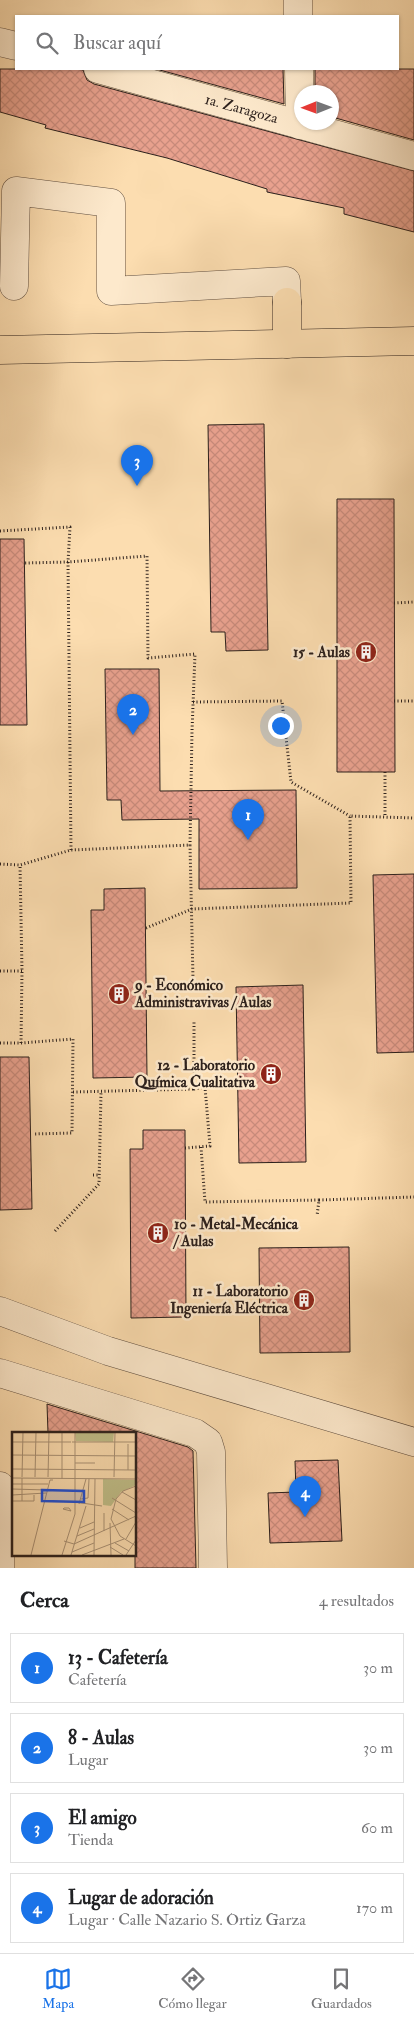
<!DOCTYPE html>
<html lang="es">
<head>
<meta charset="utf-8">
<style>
  :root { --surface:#fff; --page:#f6f6f6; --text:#202124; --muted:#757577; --line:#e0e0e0; --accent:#1a73e8 }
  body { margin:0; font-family:"IM FELL Double Pica",serif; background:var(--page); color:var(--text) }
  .compass { position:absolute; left:294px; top:85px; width:45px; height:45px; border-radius:50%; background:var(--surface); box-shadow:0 1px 4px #0004; rotate:269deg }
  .you { position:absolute; left:280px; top:725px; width:18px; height:18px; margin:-12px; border:4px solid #fff; border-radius:50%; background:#1a73e8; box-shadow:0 0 0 8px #1a73e833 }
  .badge { display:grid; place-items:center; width:32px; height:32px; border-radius:50%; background:var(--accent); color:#fff; font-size:16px; font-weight:700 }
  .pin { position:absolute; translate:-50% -41px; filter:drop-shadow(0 1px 2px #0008) }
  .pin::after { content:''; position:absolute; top:26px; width:18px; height:15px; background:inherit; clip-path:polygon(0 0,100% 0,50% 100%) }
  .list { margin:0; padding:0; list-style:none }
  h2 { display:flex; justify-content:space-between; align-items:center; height:65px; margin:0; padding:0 20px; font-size:21px }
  h2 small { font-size:16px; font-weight:400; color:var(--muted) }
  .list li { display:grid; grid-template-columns:32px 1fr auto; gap:15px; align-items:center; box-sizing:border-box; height:70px; margin:0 10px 10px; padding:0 10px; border:1px solid var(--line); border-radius:0px }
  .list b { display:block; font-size:19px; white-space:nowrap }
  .list p { margin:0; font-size:16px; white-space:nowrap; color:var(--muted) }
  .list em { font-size:16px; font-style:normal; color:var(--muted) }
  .icon { flex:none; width:28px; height:28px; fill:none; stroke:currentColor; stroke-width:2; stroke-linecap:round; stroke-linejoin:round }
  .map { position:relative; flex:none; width:414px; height:1568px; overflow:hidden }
  .search { position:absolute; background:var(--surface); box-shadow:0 1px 4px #0004; left:15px; right:15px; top:15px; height:55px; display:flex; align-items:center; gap:12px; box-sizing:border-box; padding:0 18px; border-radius:0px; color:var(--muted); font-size:19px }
  .sheet { height:385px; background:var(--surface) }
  nav { display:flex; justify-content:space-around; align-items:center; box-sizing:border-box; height:70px; border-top:1px solid var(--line); background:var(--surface); font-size:14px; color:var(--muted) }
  nav a { display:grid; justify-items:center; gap:2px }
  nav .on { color:var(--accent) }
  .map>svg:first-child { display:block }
  .building { fill:url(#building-cross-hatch); stroke:#2c201c }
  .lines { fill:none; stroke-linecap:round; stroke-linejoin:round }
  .minor-casing { stroke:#604f41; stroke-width:29 }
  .major-casing { stroke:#2c201c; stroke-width:29 }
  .path { stroke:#2c201c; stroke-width:3; stroke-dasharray:1 2.5; stroke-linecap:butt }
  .minor { stroke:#fde9cc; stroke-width:28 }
  .major { stroke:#fcddb0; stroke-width:28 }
  .labels { text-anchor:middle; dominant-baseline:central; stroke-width:5; stroke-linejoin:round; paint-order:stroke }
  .street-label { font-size:15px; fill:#2c201c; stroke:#fde9cc }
  .poi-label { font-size:15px; font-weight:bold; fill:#2c201c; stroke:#fde9cc; text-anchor:end }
  .inset-road { fill:none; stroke:#a99175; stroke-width:1 }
  .view { fill:#1d4ed8; fill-opacity:0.15; stroke:#1d4ed8; stroke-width:2.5 }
  .inset-edge { fill:none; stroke:#2c201c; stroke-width:2.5 }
</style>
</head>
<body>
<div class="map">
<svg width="414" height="1568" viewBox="0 0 414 1568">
  <defs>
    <pattern id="building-cross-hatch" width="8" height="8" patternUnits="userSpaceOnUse" patternTransform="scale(1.25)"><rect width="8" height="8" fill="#e8a18e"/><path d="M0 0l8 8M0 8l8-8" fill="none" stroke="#c78a7a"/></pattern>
  </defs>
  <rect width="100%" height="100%" fill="#fcddb0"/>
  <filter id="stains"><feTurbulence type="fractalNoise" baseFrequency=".004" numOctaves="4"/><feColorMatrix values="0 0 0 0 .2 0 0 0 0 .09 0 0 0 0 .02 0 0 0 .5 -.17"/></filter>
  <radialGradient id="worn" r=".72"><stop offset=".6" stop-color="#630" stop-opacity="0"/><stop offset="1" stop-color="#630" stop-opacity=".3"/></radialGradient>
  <g class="building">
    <polygon points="0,69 77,69 83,70 87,80 94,84 414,171 414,232 344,214 344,208 267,192 267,189 167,158 45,128 46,125 0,112"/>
    <polygon points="156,69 283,69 284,104"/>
    <polygon points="315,69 414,69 414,140 332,117 332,92 315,92"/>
    <polygon points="264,424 268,650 226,651 225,632 211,632 208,425"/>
    <polygon points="337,499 394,499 395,772 337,772"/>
    <polygon points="0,539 24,539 27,725 0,725"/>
    <polygon points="105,669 159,669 160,791 296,790 297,888 199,889 199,819 122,820 121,800 107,800"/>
    <polygon points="414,874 414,1052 377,1053 373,875"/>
    <polygon points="145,888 147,1077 93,1078 91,910 104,910 104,889"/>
    <polygon points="303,985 306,1162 239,1163 236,987"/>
    <polygon points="0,1057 29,1057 32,1209 0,1210"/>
    <polygon points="143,1130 185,1130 186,1317 131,1318 130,1149 143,1149"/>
    <polygon points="349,1247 350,1352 260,1353 259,1248"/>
    <polygon points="47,1404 188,1447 193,1451 196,1568 135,1568 135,1433 48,1433"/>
    <polygon points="338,1460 342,1541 270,1543 268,1493 296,1492 295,1461"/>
  </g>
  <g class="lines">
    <g class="minor-casing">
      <g id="minor">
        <polyline points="298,0 298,16"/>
        <polyline points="0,42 16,46"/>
        <path id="s1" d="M 98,69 L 414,156"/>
        <polyline points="299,69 300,125"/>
        <polyline points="14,286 16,191 111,203 111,291 286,281 287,302"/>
        <polyline points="0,1311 108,1351 414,1442"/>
        <polyline points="0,1373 195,1433 208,1442 211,1452 213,1568"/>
        <polyline points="0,1486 0,1568"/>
      </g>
    </g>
    <g class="major-casing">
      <g id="major">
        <polyline points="287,302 287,344"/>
        <polyline points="0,350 414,341"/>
      </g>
    </g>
    <g class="path">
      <polyline points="0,531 70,527 68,562 25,563"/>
      <polyline points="394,603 414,602"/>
      <polyline points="394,701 414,701"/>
      <polyline points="193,702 282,701 291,782 350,816"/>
      <polyline points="385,772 385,816"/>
      <polyline points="71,850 68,562 147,556 148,658 195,654 192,731 190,845"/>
      <polyline points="0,864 20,865 71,850 190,845 193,979"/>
      <polyline points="146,928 192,909 351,903 350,816 414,818"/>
      <polyline points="0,971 22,971"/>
      <polyline points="147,1006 179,1006"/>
      <polyline points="0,1043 21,1043 22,971 20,865"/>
      <polyline points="21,1043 73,1039 72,1133 33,1134"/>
      <polyline points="73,1092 194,1089"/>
      <polyline points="201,1147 205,1202 319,1200 317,1216"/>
      <polyline points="185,1148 210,1146 205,1087 194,1089 194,1020"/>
      <polyline points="93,1175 99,1175"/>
      <polyline points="319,1200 414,1197"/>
      <polyline points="55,1231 99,1184 101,1092"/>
    </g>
    <use href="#minor" class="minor"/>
    <use href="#major" class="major"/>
  </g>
  <defs>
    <g id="building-disc" transform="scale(1.125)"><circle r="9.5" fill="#8f2418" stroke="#fde9cc"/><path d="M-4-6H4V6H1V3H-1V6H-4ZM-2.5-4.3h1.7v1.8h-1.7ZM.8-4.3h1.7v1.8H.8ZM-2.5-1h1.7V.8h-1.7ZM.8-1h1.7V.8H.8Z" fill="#fff"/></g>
  </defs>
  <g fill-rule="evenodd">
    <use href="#building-disc" x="366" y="652"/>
    <use href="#building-disc" x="119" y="994"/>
    <use href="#building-disc" x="271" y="1074"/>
    <use href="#building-disc" x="158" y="1233"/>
    <use href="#building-disc" x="304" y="1300"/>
  </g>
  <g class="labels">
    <g class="street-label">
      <text stroke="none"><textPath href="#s1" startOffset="149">1a. Zaragoza</textPath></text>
    </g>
    <g class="poi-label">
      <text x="350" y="652">15 - Aulas</text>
      <text x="135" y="985" text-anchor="start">9 - Económico<tspan x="135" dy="17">Administravivas / Aulas</tspan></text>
      <text x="255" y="1065">12 - Laboratorio<tspan x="255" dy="17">Química Cualitativa</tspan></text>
      <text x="174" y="1224" text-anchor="start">10 - Metal-Mecánica<tspan x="174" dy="17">/ Aulas</tspan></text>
      <text x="288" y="1291">11 - Laboratorio<tspan x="288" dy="17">Ingeniería Eléctrica</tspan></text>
    </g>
  </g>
  <g transform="translate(12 1432)">
    <rect width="124" height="124" fill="#fcddb0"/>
    <path d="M 63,0 L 102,0 L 101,10 L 64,9 ZM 91,47 L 124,48 L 124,53 L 109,60 L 99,74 L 91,73 Z" fill="#c1c08a"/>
    <path class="inset-road" d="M 0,10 L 59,10M 60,10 L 124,10M 0,23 L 124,24M 63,31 L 83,31M 0,37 L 124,38M 116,38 L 116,12M 10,45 L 11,0M 23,45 L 24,0M 36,45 L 37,0M 102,45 L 103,0M 0,46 L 124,47M 50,47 L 50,0M 0,52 L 36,52M 124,54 L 111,59 L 104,67 L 99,87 L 108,104 L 124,114M 0,57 L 35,58M 110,60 L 124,68M 0,63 L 34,61M 100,66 L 124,81M 69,67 L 76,66 L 77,47M 0,69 L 22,69 L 22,63M 10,69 L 10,46M 63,70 L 90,74M 67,72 L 74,47M 57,76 L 59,79 L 51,77 L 52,76 ZM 100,77 L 117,88M 98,91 L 99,123M 68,96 L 82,90M 92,99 L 92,81M 65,104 L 82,97M 114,107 L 124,90M 52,109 L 62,112 L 124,84M 103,111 L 117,119M 98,115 L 111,123M 60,120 L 82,111M 19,123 L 38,48 L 41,48M 50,123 L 63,82 L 63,0M 59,123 L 74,74M 70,123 L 112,107M 82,123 L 83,47M 114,123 L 124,108"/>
    <path class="view" d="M 30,58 L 72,59 L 72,70 L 30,69 Z"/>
    <rect width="124" height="124" class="inset-edge"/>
  </g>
  <rect width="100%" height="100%" filter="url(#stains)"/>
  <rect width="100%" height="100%" fill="url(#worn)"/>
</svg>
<svg class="compass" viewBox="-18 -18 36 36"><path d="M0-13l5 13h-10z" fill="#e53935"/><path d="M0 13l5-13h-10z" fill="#757577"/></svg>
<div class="you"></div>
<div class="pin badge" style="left:248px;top:840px">1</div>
<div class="pin badge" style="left:133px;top:735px">2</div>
<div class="pin badge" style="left:137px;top:486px">3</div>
<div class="pin badge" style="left:305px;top:1517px">4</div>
<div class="search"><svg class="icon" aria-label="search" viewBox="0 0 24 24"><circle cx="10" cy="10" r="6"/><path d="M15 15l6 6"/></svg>Buscar aquí</div>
</div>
<section class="sheet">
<h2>Cerca<small>4 resultados</small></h2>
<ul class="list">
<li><span class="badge">1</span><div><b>13 - Cafetería</b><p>Cafetería</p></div><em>30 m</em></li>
<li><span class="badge">2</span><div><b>8 - Aulas</b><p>Lugar</p></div><em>30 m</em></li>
<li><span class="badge">3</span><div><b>El amigo</b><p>Tienda</p></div><em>60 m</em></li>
<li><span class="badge">4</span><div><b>Lugar de adoración</b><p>Lugar · Calle Nazario S. Ortiz Garza</p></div><em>170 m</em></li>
</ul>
</section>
<nav>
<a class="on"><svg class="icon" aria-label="map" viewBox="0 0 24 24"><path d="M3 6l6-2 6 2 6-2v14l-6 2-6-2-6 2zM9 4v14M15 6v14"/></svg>Mapa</a>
<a><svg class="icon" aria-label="directions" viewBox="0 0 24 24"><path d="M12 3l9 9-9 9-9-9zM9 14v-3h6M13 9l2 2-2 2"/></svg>Cómo llegar</a>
<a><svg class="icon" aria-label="saved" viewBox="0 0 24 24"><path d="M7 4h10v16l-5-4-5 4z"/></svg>Guardados</a>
</nav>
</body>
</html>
